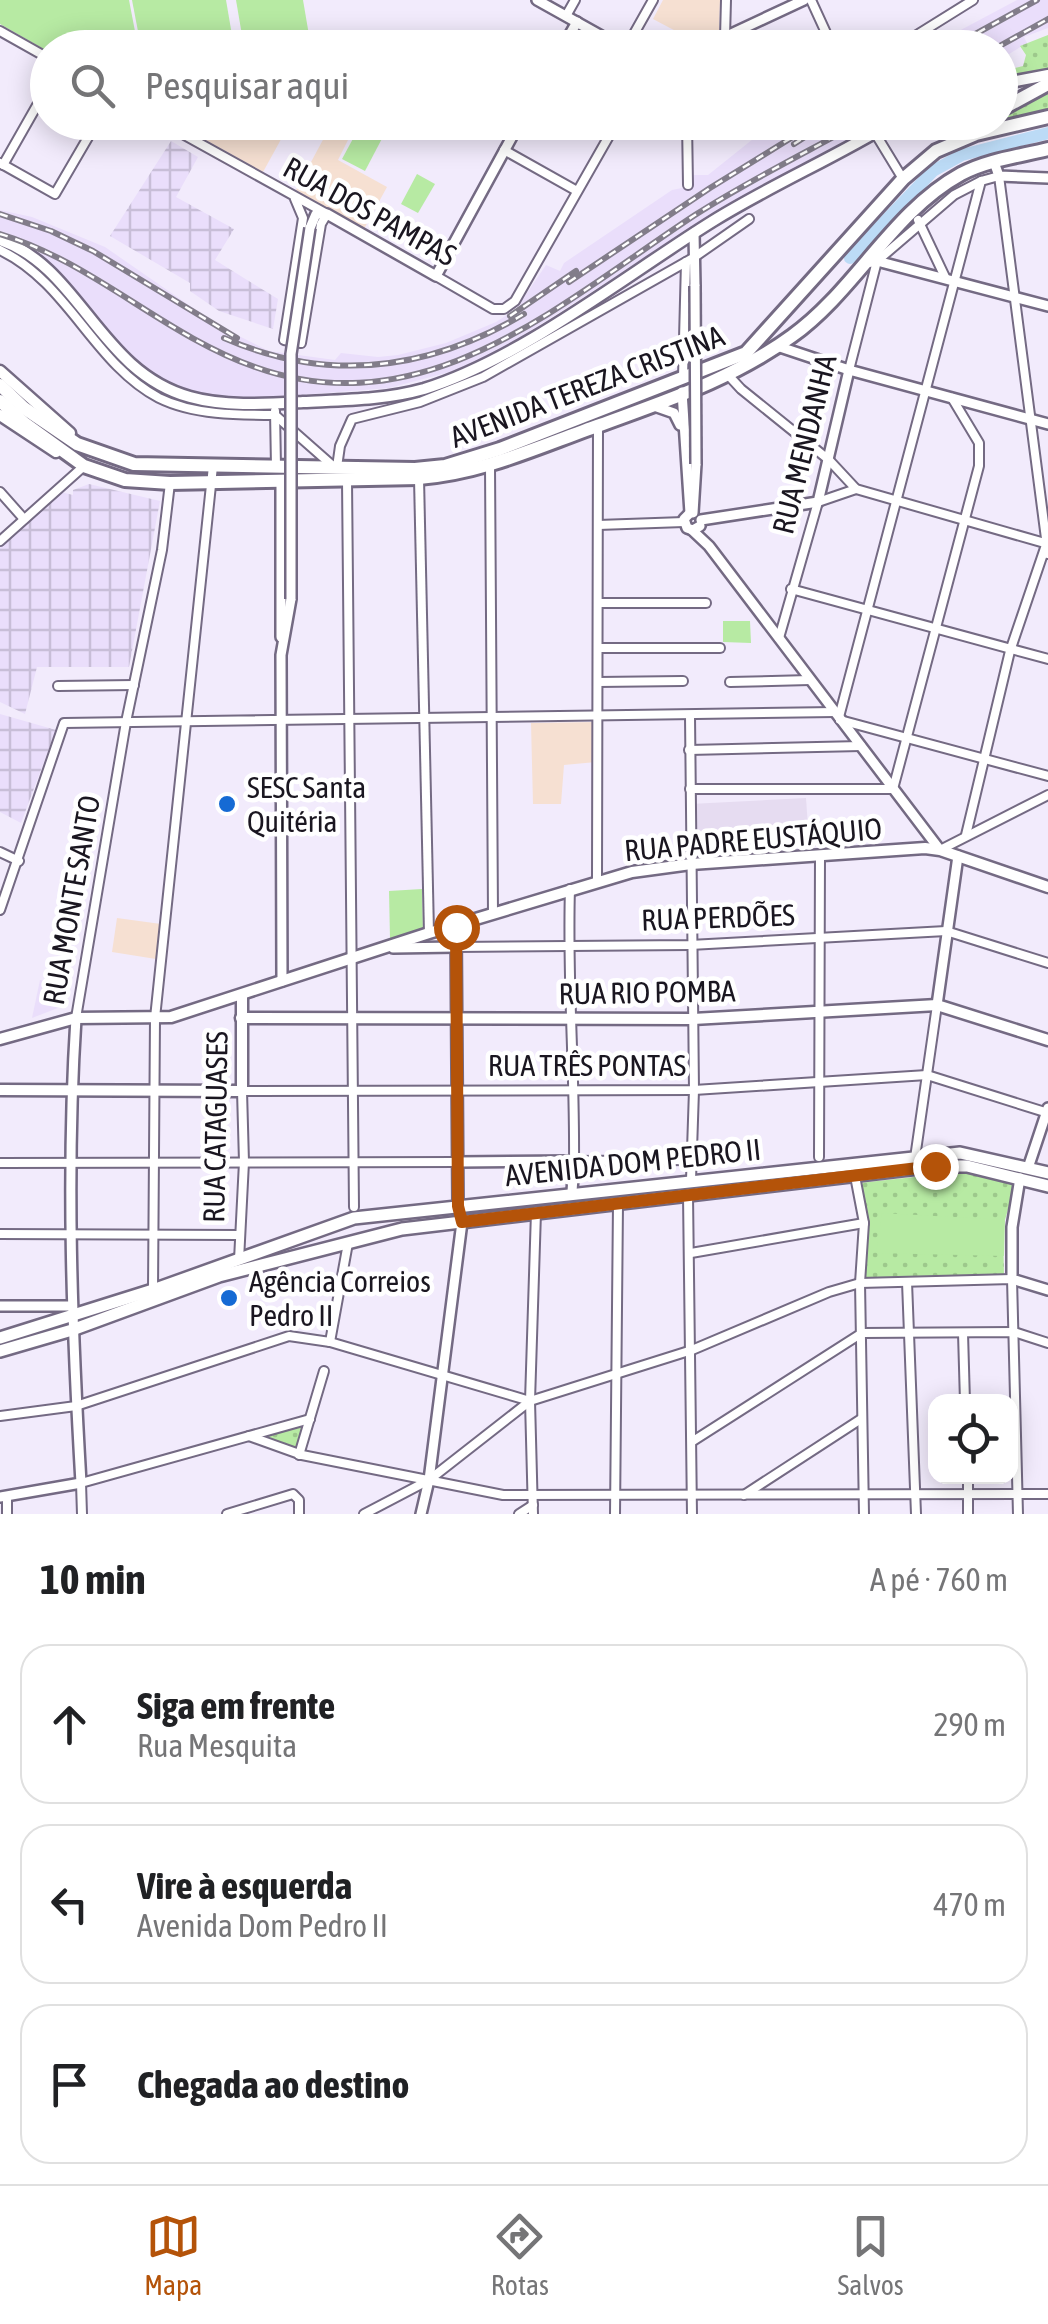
<!DOCTYPE html>
<html lang="pt">
<head>
<meta charset="utf-8">
<style>
  :root { --surface:#fff; --page:#f6f6f6; --text:#202124; --muted:#757577; --line:#e0e0e0; --accent:#b45309 }
  body { margin:0; font-family:"Asap Condensed",sans-serif; background:var(--page); color:var(--text) }
  .controls { position:absolute; right:30px; bottom:30px; display:grid; overflow:hidden; border-radius:20px; box-shadow:0 5px 25px #0003 }
  .controls button { width:90px; height:90px; display:grid; place-items:center; padding:0; border:0; border-bottom:2px solid var(--line); background:var(--surface); color:var(--text); font:50px sans-serif }
  .stop { position:absolute; width:30px; height:30px; margin:-22px; border:8px solid #b45309; border-radius:50%; background:#fff }
  .stop.end { background:#b45309; border-color:#fff; box-shadow:0 2px 10px #0008 }
  .list { margin:0; padding:0; list-style:none }
  h2 { display:flex; justify-content:space-between; align-items:center; height:130px; margin:0; padding:0 40px; font-size:42px }
  h2 small { font-size:32px; font-weight:400; color:var(--muted) }
  .list li { display:grid; grid-template-columns:65px 1fr auto; gap:30px; align-items:center; box-sizing:border-box; height:160px; margin:0 20px 20px; padding:0 20px; border:2px solid var(--line); border-radius:30px }
  .list b { display:block; font-size:38px; white-space:nowrap }
  .list p { margin:0; font-size:32px; white-space:nowrap; color:var(--muted) }
  .list em { font-size:32px; font-style:normal; color:var(--muted) }
  .icon { flex:none; width:55px; height:55px; fill:none; stroke:currentColor; stroke-width:2; stroke-linecap:round; stroke-linejoin:round }
  .map { position:relative; flex:none; width:1048px; height:1514px; overflow:hidden }
  .search { position:absolute; background:var(--surface); box-shadow:0 5px 25px #0003; left:30px; right:30px; top:30px; height:110px; display:flex; align-items:center; gap:25px; box-sizing:border-box; padding:0 35px; border-radius:55px; color:var(--muted); font-size:38px }
  .sheet { height:670px; background:var(--surface) }
  nav { display:flex; justify-content:space-around; align-items:center; box-sizing:border-box; height:140px; border-top:2px solid var(--line); background:var(--surface); font-size:28px; color:var(--muted) }
  nav a { display:grid; justify-items:center; gap:5px }
  nav .on { color:var(--accent) }
  .map>svg:first-child { display:block }
  .built { fill:#eadefb }
  .industrial { fill:url(#industrial-grid) }
  .education { fill:#f6e0d2 }
  .medical { fill:#e6dcf1 }
  .park { fill:url(#park-dots) }
  .pitch { fill:#b7eaa3 }
  .lines { fill:none; stroke-linecap:round; stroke-linejoin:round }
  .river { stroke:#bcdbf6; stroke-width:12 }
  .minor-casing { stroke:#746a83; stroke-width:12 }
  .tertiary-casing { stroke:#746a83; stroke-width:14 }
  .secondary-casing { stroke:#746a83; stroke-width:15 }
  .primary-casing { stroke:#746a83; stroke-width:16 }
  .trunk-casing { stroke:#746a83; stroke-width:18 }
  .minor { stroke:#fff; stroke-width:8 }
  .tertiary { stroke:#fff; stroke-width:9 }
  .secondary { stroke:#fff; stroke-width:10 }
  .primary { stroke:#fff; stroke-width:11 }
  .trunk { stroke:#fff; stroke-width:12 }
  .rail-casing { stroke:#827d8a; stroke-width:6 }
  .rail { stroke:#fff; stroke-width:2.5; stroke-dasharray:8; stroke-linecap:butt }
  .tertiary-bridge-casing { stroke:#746a83; stroke-width:14; stroke-linecap:butt }
  .tertiary-bridge { stroke:#fff; stroke-width:9 }
  .route { stroke:#b45309; stroke-width:12 }
  .poi-dot { fill:#156ad4; stroke:#fff; stroke-width:4 }
  .labels { text-anchor:middle; dominant-baseline:central; stroke-width:9; stroke-linejoin:round; paint-order:stroke }
  .street-label { font-size:30px; fill:#1a1620; stroke:#fff }
  .poi-label { font-size:30px; fill:#1a1620; stroke:#fff; text-anchor:start }
</style>
</head>
<body>
<div class="map">
<svg width="1048" height="1514" viewBox="0 0 1048 1514">
  <defs>
    <pattern id="industrial-grid" width="8" height="8" patternUnits="userSpaceOnUse" patternTransform="scale(2.5)"><rect width="8" height="8" fill="#eadefb"/><path d="M0 4h8M4 0v8" fill="none" stroke="#c8bed7"/></pattern>
    <pattern id="park-dots" width="8" height="8" patternUnits="userSpaceOnUse" patternTransform="scale(2.5)"><rect width="8" height="8" fill="#b7eaa3"/><path d="M2 2h.1M6 6h.1" fill="none" stroke="#9dc88c" stroke-width="1.8" stroke-linecap="round"/></pattern>
  </defs>
  <rect width="100%" height="100%" fill="#f2ebfc"/>
  <g class="built">
    <polygon points="1017,0 1048,0 1048,28 1024,37 1027,43 1001,59 1000,48 927,48"/>
    <polygon points="773,123 879,123 749,192 503,348 457,370 389,388 238,400 213,399 179,391 136,367 58,278 0,238 0,210 32,217 105,247 219,326 269,351 335,360 341,353 378,357 398,355 446,343 496,322 516,309 546,265 560,271 564,263 672,190 692,186 694,175 708,175"/>
    <polygon points="40,980 69,986 63,1006 32,1018"/>
  </g>
  <g class="industrial">
    <polygon points="171,141 198,157 176,197 234,229 215,260 278,299 273,329 219,311 190,291 190,283 110,236"/>
    <polygon points="89,484 160,501 129,667 37,667 25,714 0,702 0,545 57,491 73,495 73,490"/>
    <polygon points="0,714 56,730 21,823 0,812"/>
  </g>
  <g class="education">
    <polygon points="663,0 720,0 719,31 686,47 687,37 653,19"/>
    <polygon points="175,123 290,123 263,172"/>
    <polygon points="332,123 353,130 338,160 387,187 364,229 296,190"/>
    <polygon points="596,722 596,762 564,765 561,804 533,804 531,723"/>
    <polygon points="117,918 161,924 156,959 112,952"/>
  </g>
  <polygon class="medical" points="806,798 810,856 691,864 690,804"/>
  <g class="park">
    <polygon points="1048,35 1048,71 1001,80 1000,74 1008,72 1005,65 1008,63 1015,68 1023,66 1026,55 1020,46"/>
    <polygon points="1048,87 1048,113 1024,119 1001,119 1001,112"/>
    <polygon points="961,1172 1015,1185 1003,1227 1004,1275 861,1282 867,1219 859,1183"/>
    <polygon points="303,1426 298,1449 260,1436"/>
  </g>
  <g class="pitch">
    <polygon points="0,0 129,0 138,47 48,48 47,51 0,24"/>
    <polygon points="132,0 226,0 234,47 141,47"/>
    <polygon points="236,0 303,0 311,47 244,47"/>
    <polygon points="362,122 375,123 387,129 365,171 342,159"/>
    <polygon points="417,174 435,184 418,213 401,204"/>
    <polygon points="723,621 750,621 751,643 723,642"/>
    <polygon points="422,889 423,930 390,939 389,891"/>
    <polygon points="882,1213 1005,1220 1004,1256 876,1253"/>
  </g>
  <g class="lines">
    <polyline class="river" points="850,258 933,171 962,155 1048,133"/>
    <g class="minor-casing">
      <g id="minor">
        <polyline points="811,0 833,48"/>
        <polyline points="566,16 575,0"/>
        <polyline points="0,31 48,58"/>
        <polyline points="725,37 726,0"/>
        <polyline points="626,48 653,0"/>
        <polyline points="896,48 973,0"/>
        <polyline points="161,122 327,214 321,224 301,343 284,340 303,218 295,199"/>
        <polyline points="687,122 688,185"/>
        <polyline points="875,133 903,179"/>
        <polyline points="504,150 577,191"/>
        <polyline points="0,163 55,194 97,122"/>
        <polyline points="3,165 48,86"/>
        <polyline points="918,220 945,277"/>
        <path d="M 0,250 C 69,283 93,363 159,398 C 193,415 238,415 275,415"/>
        <polyline points="436,276 493,309 504,309 515,301 617,122"/>
        <polyline points="849,370 877,261 954,195 981,181"/>
        <polyline points="729,376 741,389 829,460 856,489 1048,544"/>
        <polyline points="683,377 686,262"/>
        <polyline points="275,411 276,467"/>
        <polyline points="275,415 334,467"/>
        <polyline points="490,466 493,914"/>
        <polyline points="337,467 340,446 352,419 420,402 483,377 693,258 749,219"/>
        <polyline points="419,478 429,933"/>
        <polyline points="347,480 354,1207"/>
        <polyline points="0,492 24,519"/>
        <polyline points="598,525 684,522"/>
        <polyline points="0,541 84,466"/>
        <polyline points="791,589 1048,659"/>
        <polyline points="598,603 706,603"/>
        <polyline points="779,638 818,502 856,489"/>
        <polyline points="598,648 720,648"/>
        <polyline points="598,682 683,681"/>
        <polyline points="730,682 810,680"/>
        <polyline points="58,686 134,685"/>
        <polyline points="690,716 694,1090 691,1180"/>
        <polyline points="839,717 981,181 999,176 1048,554"/>
        <polyline points="840,720 1048,776"/>
        <polyline points="689,750 861,746"/>
        <polyline points="690,789 893,789 979,466 979,443 952,398"/>
        <polyline points="966,835 1010,651 1046,545"/>
        <polyline points="940,850 1048,795"/>
        <polyline points="0,852 19,861"/>
        <polyline points="597,881 598,426"/>
        <path d="M 570,889 C 567,979 575,1070 574,1161 L 692,1160"/>
        <polyline points="0,910 64,723 835,712"/>
        <polyline points="456,947 690,945 946,931 1048,963"/>
        <polyline points="76,1018 126,722 162,550 170,483"/>
        <polyline points="819,1157 820,856"/>
        <polyline points="915,1158 937,1005"/>
        <polyline points="0,1163 458,1162"/>
        <polyline points="855,1176 864,1223 860,1283 864,1514"/>
        <polyline points="688,1195 692,1514"/>
        <polyline points="0,1234 239,1235"/>
        <polyline points="691,1253 864,1223"/>
        <polyline points="239,1260 244,1162 242,1091 694,1090 927,1075 1048,1113"/>
        <polyline points="907,1282 916,1514"/>
        <polyline points="153,1290 155,1018 213,466"/>
        <polyline points="963,1333 965,1402"/>
        <polyline points="330,1342 348,1243"/>
        <polyline points="0,1416 76,1406 289,1336 330,1342 530,1401 692,1350 829,1292 860,1283 1012,1279 1018,1514"/>
        <polyline points="249,1436 302,1455 503,1495 1048,1494"/>
        <polyline points="693,1441 862,1333 1014,1332 1048,1343"/>
        <polyline points="299,1455 324,1371"/>
        <polyline points="968,1476 968,1514"/>
        <polyline points="744,1495 861,1419"/>
        <polyline points="7,1496 7,1514"/>
        <polyline points="82,1514 81,1483 310,1419"/>
        <polyline points="227,1514 293,1494 299,1500 299,1514"/>
        <polyline points="364,1514 429,1480 530,1401"/>
        <polyline points="519,1514 533,1505"/>
        <polyline points="533,1514 530,1401 536,1212"/>
        <polyline points="615,1514 618,1204"/>
      </g>
    </g>
    <g class="tertiary-casing">
      <g id="tertiary">
        <polyline points="537,0 623,48"/>
        <polyline points="562,48 577,22"/>
        <polyline points="701,48 804,0"/>
        <polyline points="994,162 999,176 1048,178"/>
        <polyline points="310,228 316,214 327,214 436,276 520,122"/>
        <polyline points="694,233 695,286"/>
        <polyline points="866,263 877,261 1048,306"/>
        <polyline points="777,346 849,370 1048,424"/>
        <polyline points="682,392 690,513"/>
        <polyline points="654,406 674,413 680,425"/>
        <polyline points="281,480 281,637"/>
        <polyline points="690,513 684,519 687,528 693,530 700,526"/>
        <polyline points="693,513 696,464"/>
        <polyline points="701,520 818,502 849,370"/>
        <polyline points="692,530 709,546 940,850"/>
        <polyline points="393,948 456,947"/>
        <polyline points="282,981 281,655 291,599"/>
        <polyline points="937,1005 958,856"/>
        <polyline points="458,1162 574,1161 572,1192"/>
        <polyline points="1028,1168 1048,1108"/>
        <polyline points="1020,1178 1012,1227 1012,1279 1048,1290"/>
        <polyline points="0,1306 71,1306"/>
        <path d="M 0,1497 L 81,1483 C 72,1328 66,1173 76,1018"/>
        <polyline points="421,1514 429,1480 462,1222 458,1206 456,927"/>
      </g>
    </g>
    <g class="secondary-casing">
      <g id="secondary">
        <polyline points="1000,84 1048,75"/>
        <path d="M 0,240 C 80,267 99,372 190,397 C 225,407 267,404 303,402 C 344,400 385,400 424,389 C 521,359 626,275 713,221 C 771,185 834,158 893,122"/>
        <polyline points="0,371 70,433"/>
        <polyline points="0,415 56,452"/>
        <polyline points="241,1018 693,1019 937,1005 1048,1040"/>
        <polyline points="0,1039 76,1018 171,1017 429,933 632,872 691,864 925,848 940,850 1048,887"/>
        <polyline points="0,1090 242,1091 242,995"/>
      </g>
    </g>
    <g class="primary-casing">
      <g id="primary">
        <polyline points="0,1338 153,1290 354,1218 960,1153 1048,1173"/>
        <polyline points="0,1351 72,1330 219,1276 402,1229 935,1166 967,1166 1048,1186"/>
      </g>
    </g>
    <g class="trunk-casing">
      <g id="trunk">
        <polyline points="1000,110 1048,84"/>
        <polyline points="0,385 24,408 77,444 134,464 415,469 445,466 500,449 746,353 903,179 936,151 976,134 1048,117"/>
        <path d="M 0,401 L 23,422 L 84,466 L 125,480 L 170,483 L 419,478 C 484,473 540,446 600,425 C 668,400 733,379 792,336 C 855,291 892,212 961,174 C 987,160 1020,156 1048,149"/>
      </g>
    </g>
    <use href="#minor" class="minor"/>
    <use href="#tertiary" class="tertiary"/>
    <use href="#secondary" class="secondary"/>
    <use href="#primary" class="primary"/>
    <use href="#trunk" class="trunk"/>
    <g class="rail-casing">
      <g id="rail">
        <polyline points="950,48 1037,0"/>
        <polyline points="996,48 1048,19"/>
        <polyline points="794,144 828,122"/>
        <polyline points="0,214 51,231 93,251 237,338"/>
        <path d="M 0,234 C 93,262 164,335 255,367 C 426,428 562,302 695,215 C 748,181 805,153 861,122"/>
        <polyline points="569,282 710,188 804,130"/>
        <polyline points="510,316 576,271"/>
        <path d="M 224,338 C 327,383 428,371 524,314"/>
      </g>
    </g>
    <use href="#rail" class="rail"/>
    <g class="tertiary-bridge-casing">
      <g id="tertiary-bridge">
        <polyline points="695,286 696,464"/>
        <polyline points="291,599 291,354 310,228"/>
      </g>
    </g>
    <use href="#tertiary-bridge" class="tertiary-bridge"/>
  </g>
  <g class="lines">
    <polyline class="route" points="456,927 458,1206 462,1222 935,1166"/>
  </g>
  <g class="poi-dot">
    <circle cx="227" cy="804" r="10"/>
    <circle cx="229" cy="1298" r="10"/>
  </g>
  <g class="labels">
    <g class="street-label">
      <text transform="translate(370 211) rotate(29)">RUA DOS PAMPAS</text>
      <text transform="translate(587 386) rotate(-21)">AVENIDA TEREZA CRISTINA</text>
      <text transform="translate(804 444) rotate(-76)">RUA MENDANHA</text>
      <text transform="translate(753 839) rotate(-5)">RUA PADRE EUSTÁQUIO</text>
      <text transform="translate(71 900) rotate(-80)">RUA MONTE SANTO</text>
      <text transform="translate(718 917) rotate(-2)">RUA PERDÕES</text>
      <text transform="translate(647 992) rotate(-1)">RUA RIO POMBA</text>
      <text x="587" y="1065">RUA TRÊS PONTAS</text>
      <text transform="translate(215 1127) rotate(-89)">RUA CATAGUASES</text>
      <text transform="translate(633 1162) rotate(-6)">AVENIDA DOM PEDRO II</text>
    </g>
    <g class="poi-label">
      <text x="247" y="787">SESC Santa<tspan x="247" dy="34">Quitéria</tspan></text>
      <text x="249" y="1281">Agência Correios<tspan x="249" dy="34">Pedro II</tspan></text>
    </g>
  </g>
</svg>
<div class="controls">
<button><svg class="icon" aria-label="locate" viewBox="0 0 24 24"><circle cx="12" cy="12" r="6"/><path d="M12 2v4M12 18v4M2 12h4M18 12h4"/></svg></button>
</div>
<div class="stop" style="left:456px;top:927px"></div>
<div class="stop end" style="left:935px;top:1166px"></div>
<div class="search"><svg class="icon" aria-label="search" viewBox="0 0 24 24"><circle cx="10" cy="10" r="6"/><path d="M15 15l6 6"/></svg>Pesquisar aqui</div>
</div>
<section class="sheet">
<h2>10 min<small>A pé · 760 m</small></h2>
<ul class="list">
<li><svg class="icon" aria-label="ahead" viewBox="0 0 24 24"><path d="M12 20V5M6 11l6-6 6 6"/></svg><div><b>Siga em frente</b><p>Rua Mesquita</p></div><em>290 m</em></li>
<li><svg class="icon" aria-label="left" viewBox="0 0 24 24"><path d="M17 20v-9H6M10 6l-5 5 5 5"/></svg><div><b>Vire à esquerda</b><p>Avenida Dom Pedro II</p></div><em>470 m</em></li>
<li><svg class="icon" aria-label="arrive" viewBox="0 0 24 24"><path d="M6 21V4h12l-3 4 3 4H6"/></svg><div><b>Chegada ao destino</b></div></li>
</ul>
</section>
<nav>
<a class="on"><svg class="icon" aria-label="map" viewBox="0 0 24 24"><path d="M3 6l6-2 6 2 6-2v14l-6 2-6-2-6 2zM9 4v14M15 6v14"/></svg>Mapa</a>
<a><svg class="icon" aria-label="directions" viewBox="0 0 24 24"><path d="M12 3l9 9-9 9-9-9zM9 14v-3h6M13 9l2 2-2 2"/></svg>Rotas</a>
<a><svg class="icon" aria-label="saved" viewBox="0 0 24 24"><path d="M7 4h10v16l-5-4-5 4z"/></svg>Salvos</a>
</nav>
</body>
</html>
